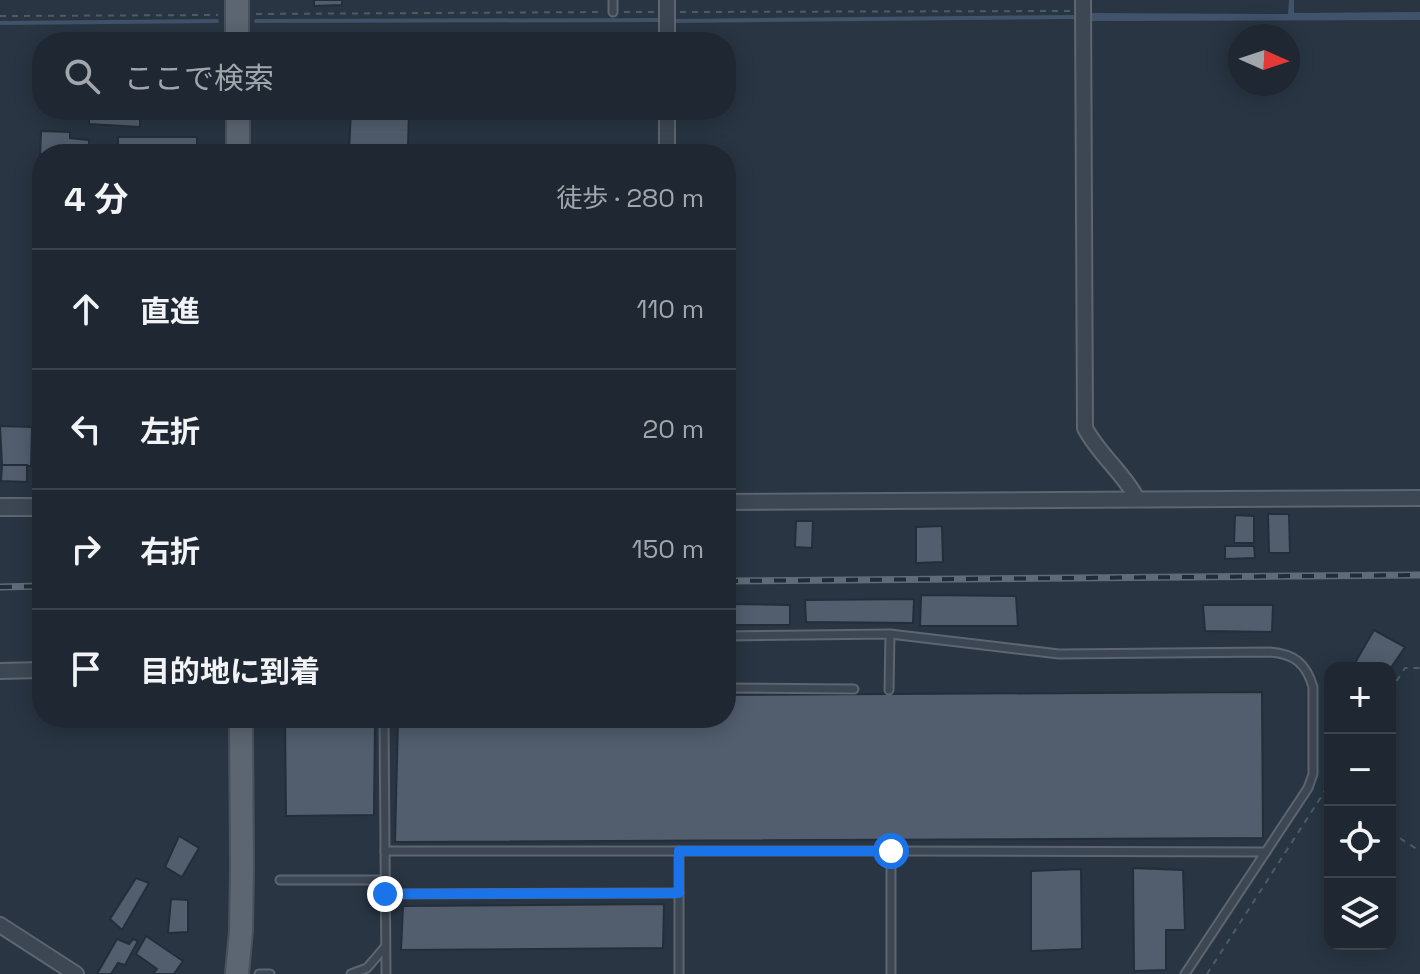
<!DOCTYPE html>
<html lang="ja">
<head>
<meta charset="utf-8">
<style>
  :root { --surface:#1f2832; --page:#27303a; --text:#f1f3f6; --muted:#a1a6ac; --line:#3c444d }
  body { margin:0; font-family:"Space Grotesk","Noto Sans JP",sans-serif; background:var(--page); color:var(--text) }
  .controls { position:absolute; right:24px; bottom:24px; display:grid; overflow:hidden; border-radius:16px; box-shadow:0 4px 20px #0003 }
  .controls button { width:72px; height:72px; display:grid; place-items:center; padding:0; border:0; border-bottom:2px solid var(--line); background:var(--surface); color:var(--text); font:40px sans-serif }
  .compass { position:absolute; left:1228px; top:24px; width:72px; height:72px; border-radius:50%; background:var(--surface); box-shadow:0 4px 20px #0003; rotate:93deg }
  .stop { position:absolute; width:24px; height:24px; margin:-18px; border:6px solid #1a73e8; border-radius:50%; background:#fff }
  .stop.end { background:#1a73e8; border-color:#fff; box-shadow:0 2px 8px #0008 }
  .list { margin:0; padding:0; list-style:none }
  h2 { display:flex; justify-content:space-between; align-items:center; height:104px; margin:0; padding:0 32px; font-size:34px }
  h2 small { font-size:26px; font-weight:400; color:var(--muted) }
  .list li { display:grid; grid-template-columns:52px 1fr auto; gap:24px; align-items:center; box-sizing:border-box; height:120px; padding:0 32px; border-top:2px solid var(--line) }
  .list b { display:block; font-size:30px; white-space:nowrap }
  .list em { font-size:26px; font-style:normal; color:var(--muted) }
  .icon { flex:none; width:44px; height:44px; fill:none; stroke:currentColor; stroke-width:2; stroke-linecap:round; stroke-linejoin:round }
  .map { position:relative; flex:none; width:1420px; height:974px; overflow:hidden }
  .search { position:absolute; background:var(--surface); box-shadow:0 4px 20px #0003; left:32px; top:32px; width:704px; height:88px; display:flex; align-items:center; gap:20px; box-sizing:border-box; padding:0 28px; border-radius:32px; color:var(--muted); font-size:30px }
  .panel { position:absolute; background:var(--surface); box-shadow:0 4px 20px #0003; left:32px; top:144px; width:704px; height:584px; border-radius:32px }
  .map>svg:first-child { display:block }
  .water { fill:#40536b }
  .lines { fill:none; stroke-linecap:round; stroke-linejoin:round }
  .stream { stroke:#40536b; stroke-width:4 }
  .building { fill:#525e6e; stroke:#242e3a; stroke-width:2 }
  .service-casing { stroke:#5c6570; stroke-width:11 }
  .minor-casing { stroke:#5c6570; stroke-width:18 }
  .tertiary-casing { stroke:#5c6570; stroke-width:20 }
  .primary-casing { stroke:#47505c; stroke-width:26 }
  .path { stroke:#4a5e60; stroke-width:2; stroke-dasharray:6 6; stroke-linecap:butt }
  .service { stroke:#3d4753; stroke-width:7 }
  .minor { stroke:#3d4753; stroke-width:14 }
  .tertiary { stroke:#3d4753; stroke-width:16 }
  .primary { stroke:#5c6672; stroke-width:22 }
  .rail-casing { stroke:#606b79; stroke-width:7 }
  .rail { stroke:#222c38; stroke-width:4; stroke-dasharray:12; stroke-linecap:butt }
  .route { stroke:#1a73e8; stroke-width:10 }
</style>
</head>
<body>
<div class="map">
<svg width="1420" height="974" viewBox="0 0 1420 974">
  <rect width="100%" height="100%" fill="#293543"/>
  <polygon class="water" points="1289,0 1294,0 1294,13 1420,12 1420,20 1087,21 1086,13 1288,14"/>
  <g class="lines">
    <g class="stream">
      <polyline points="256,21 661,20"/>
      <polyline points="673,21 1078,17"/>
      <polyline points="0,23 217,21"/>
    </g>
  </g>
  <g class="building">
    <polygon points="314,0 342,0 342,5 314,6"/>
    <polygon points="89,110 140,110 140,127 89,124"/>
    <polygon points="351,110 409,110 408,148 349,150"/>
    <polygon points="41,131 70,132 70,138 89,140 89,154 42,154 42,157 40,157"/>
    <rect x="118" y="137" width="79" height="17"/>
    <polygon points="0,426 32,427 31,466 2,465"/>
    <polygon points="2,465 27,465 27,482 1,481"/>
    <polygon points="1268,514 1289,514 1290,553 1269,553"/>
    <polygon points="1235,515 1254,516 1254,543 1234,543"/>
    <polygon points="796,521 813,521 812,548 795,547"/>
    <polygon points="942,526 943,562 916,563 916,527"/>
    <polygon points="1225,546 1254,546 1255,558 1225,559"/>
    <polygon points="921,595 1016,596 1018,626 920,626"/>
    <polygon points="914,599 913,623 806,622 805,600"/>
    <polygon points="726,604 790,605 790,625 726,625"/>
    <polygon points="1203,605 1273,605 1272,632 1205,631"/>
    <polygon points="1374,630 1405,647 1390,669 1352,668"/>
    <polygon points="1262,692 1263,838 395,842 398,718 726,718 726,695"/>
    <polygon points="285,718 375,718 374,815 286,816"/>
    <polygon points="179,836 199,848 182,877 165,867"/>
    <polygon points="1133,868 1183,870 1185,930 1166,930 1166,970 1134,971"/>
    <polygon points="1081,869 1082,949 1031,951 1031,871"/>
    <polygon points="136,878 149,883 122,930 110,919"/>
    <polygon points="171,899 188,900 188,932 168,933"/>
    <polygon points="664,904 663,948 401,950 403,906"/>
    <polygon points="146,936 183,961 174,974 153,974 157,969 136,954"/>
    <polygon points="117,939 129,944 133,939 138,941 125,965 118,963 111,974 97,974"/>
  </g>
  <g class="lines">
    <g class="service-casing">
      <g id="service">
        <polyline points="613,0 613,12"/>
        <path d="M 726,636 L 890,634 L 1059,654 L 1270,652 C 1294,654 1306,663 1313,687 L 1313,774 L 1308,788 L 1185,974"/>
        <polyline points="726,688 854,689"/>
        <polyline points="889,690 890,634"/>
        <polyline points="384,718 386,974"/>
        <polyline points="385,851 891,851 891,974"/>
        <polyline points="679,851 679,974"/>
        <polyline points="891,851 1266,852"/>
        <polyline points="280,880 385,880"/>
        <polyline points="385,894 679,893"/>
        <polyline points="259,974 270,974"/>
        <polyline points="351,974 367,968 385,947"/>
      </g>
    </g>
    <g class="minor-casing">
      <g id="minor">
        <polyline points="667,0 667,42"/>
        <path d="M 1083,0 L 1085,428 C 1099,455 1124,473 1137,499"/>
        <polyline points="667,110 667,154"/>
        <polyline points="726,502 1420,498"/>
        <polyline points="0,671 42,670"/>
        <polyline points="0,925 76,974"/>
      </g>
    </g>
    <g class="tertiary-casing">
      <polyline id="tertiary" points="0,507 42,507"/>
    </g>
    <g class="primary-casing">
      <g id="primary">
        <polyline points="237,0 237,42"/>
        <polyline points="238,110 238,154"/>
        <polyline points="237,974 241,931 242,868 241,718"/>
      </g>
    </g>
    <g class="path">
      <polyline points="624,12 654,12"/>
      <polyline points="680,12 1070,11"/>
      <polyline points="256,14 602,12"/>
      <polyline points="0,16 218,15"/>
      <polyline points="1390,691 1405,668 1420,668"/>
      <polyline points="1390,832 1420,851"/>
      <polyline points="1207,974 1330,783"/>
    </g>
    <use href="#service" class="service"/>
    <use href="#minor" class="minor"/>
    <use href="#tertiary" class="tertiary"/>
    <use href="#primary" class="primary"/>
    <g class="rail-casing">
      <g id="rail">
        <polyline points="726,581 1420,575"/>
        <polyline points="0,587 42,586"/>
      </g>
    </g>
    <use href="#rail" class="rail"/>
  </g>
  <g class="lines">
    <polyline class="route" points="385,894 679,893 679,851 891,851"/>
  </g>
</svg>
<div class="controls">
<button>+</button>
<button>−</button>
<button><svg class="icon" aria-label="locate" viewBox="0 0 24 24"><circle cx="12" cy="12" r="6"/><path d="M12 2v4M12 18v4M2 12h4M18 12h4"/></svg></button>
<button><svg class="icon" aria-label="layers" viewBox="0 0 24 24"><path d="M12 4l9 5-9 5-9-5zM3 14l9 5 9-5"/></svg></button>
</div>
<svg class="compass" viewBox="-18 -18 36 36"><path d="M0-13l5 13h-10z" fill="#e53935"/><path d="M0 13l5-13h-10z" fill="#a1a6ac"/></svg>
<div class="stop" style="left:891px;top:851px"></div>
<div class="stop end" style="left:385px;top:894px"></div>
<div class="search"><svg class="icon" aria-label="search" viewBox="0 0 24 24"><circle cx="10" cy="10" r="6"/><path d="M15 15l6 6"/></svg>ここで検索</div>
<section class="panel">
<h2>4 分<small>徒歩 · 280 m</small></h2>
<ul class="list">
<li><svg class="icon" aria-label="ahead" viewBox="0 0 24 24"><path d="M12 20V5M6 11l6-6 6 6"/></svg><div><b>直進</b></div><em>110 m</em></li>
<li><svg class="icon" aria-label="left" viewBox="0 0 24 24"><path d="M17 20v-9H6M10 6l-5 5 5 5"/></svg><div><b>左折</b></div><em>20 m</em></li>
<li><svg class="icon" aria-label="right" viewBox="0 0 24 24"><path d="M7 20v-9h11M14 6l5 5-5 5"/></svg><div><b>右折</b></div><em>150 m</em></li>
<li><svg class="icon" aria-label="arrive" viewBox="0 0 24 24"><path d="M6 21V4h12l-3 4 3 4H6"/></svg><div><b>目的地に到着</b></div></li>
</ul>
</section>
</div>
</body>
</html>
